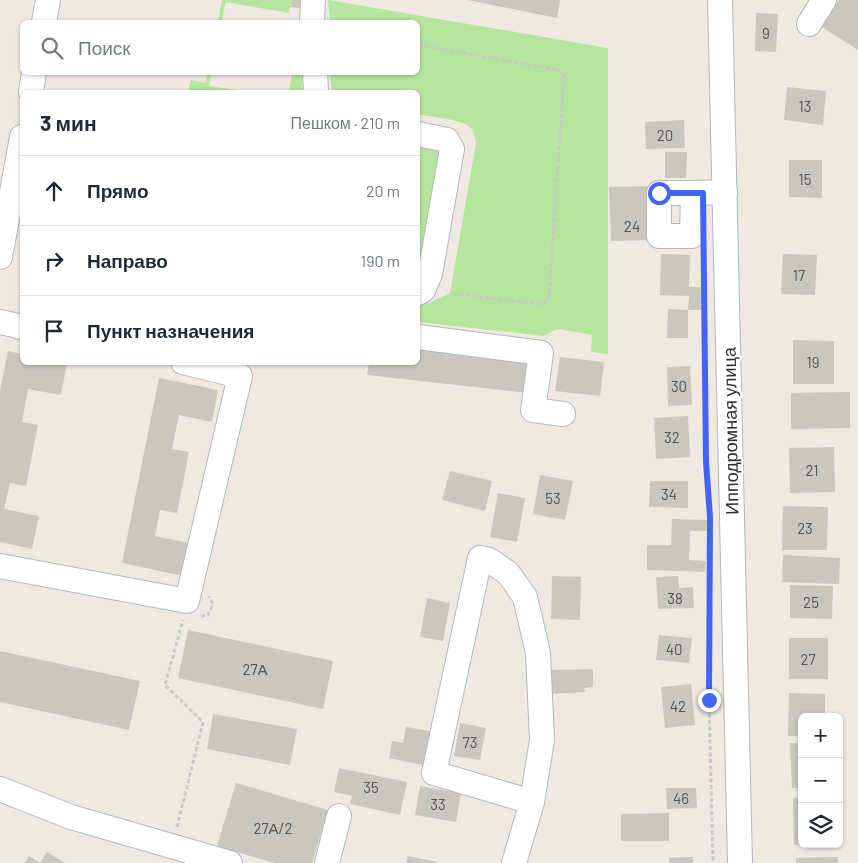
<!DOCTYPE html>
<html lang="ru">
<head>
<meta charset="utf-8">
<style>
  :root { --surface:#fff; --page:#f6f6f7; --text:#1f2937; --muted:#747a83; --line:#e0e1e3 }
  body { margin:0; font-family:Barlow,sans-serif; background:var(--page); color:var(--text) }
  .controls { position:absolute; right:15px; bottom:15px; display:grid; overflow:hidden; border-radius:8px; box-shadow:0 1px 4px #0004 }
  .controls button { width:45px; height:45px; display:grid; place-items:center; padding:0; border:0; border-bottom:1px solid var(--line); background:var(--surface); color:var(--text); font:25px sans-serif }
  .stop { position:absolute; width:15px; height:15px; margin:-11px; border:4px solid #4264fb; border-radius:50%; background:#fff }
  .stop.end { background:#4264fb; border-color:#fff; box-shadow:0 1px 5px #0008 }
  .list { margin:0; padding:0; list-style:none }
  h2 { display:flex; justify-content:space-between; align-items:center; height:65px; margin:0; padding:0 20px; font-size:21px }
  h2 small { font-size:16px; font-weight:400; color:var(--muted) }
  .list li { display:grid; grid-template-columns:32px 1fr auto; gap:15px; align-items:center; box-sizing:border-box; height:70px; padding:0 20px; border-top:1px solid var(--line) }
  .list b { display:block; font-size:19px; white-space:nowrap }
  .list em { font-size:16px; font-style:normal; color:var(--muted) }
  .icon { flex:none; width:28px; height:28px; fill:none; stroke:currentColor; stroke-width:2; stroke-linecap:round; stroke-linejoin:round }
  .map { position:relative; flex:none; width:858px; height:863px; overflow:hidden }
  .search { position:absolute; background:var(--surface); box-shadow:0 1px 4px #0004; left:20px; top:20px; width:400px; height:55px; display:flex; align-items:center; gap:12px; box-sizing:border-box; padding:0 18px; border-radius:8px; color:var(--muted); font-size:19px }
  .panel { position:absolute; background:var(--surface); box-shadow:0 1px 4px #0004; left:20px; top:90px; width:400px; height:275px; border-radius:8px }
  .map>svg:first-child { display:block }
  .green { fill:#b6e59e }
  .building { fill:#cbc7bf }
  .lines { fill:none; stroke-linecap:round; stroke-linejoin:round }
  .minor-casing { stroke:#b4b7c1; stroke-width:26 }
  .path { stroke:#c9c9c9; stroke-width:3; stroke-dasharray:4 2.5; stroke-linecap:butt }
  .minor { stroke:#fff; stroke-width:24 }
  .route { stroke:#4264fb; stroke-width:6 }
  .labels { text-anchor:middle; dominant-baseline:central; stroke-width:4.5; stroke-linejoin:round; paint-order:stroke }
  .number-label { font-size:15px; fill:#555452 }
  .street-label { font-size:18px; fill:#2e2e2e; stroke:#fff }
</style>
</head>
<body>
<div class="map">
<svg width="858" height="863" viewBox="0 0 858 863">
  <rect width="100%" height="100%" fill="#efe9e1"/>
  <g class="green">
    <polygon points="222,0 292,0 289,13 226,2 221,22 218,22"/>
    <path d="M 328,0 L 608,48 L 608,354 L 591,352 L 592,335 L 558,329 L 543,336 L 418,322 L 418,303 L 429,303 L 450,293 L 476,143 C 475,138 474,132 471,128 C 462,119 431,117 418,114 L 418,92 L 332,92 L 330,73 L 418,72 L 418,22 L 330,22 Z"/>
    <polygon points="208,72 211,73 209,86 252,92 188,92 191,80 205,83"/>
    <polygon points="292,73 302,73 302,92 289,92"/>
    <polygon points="420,141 444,153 418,276 418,154"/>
  </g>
  <g class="building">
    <polygon points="292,0 308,0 307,9 291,7"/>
    <polygon points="468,0 560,0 557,18"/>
    <polygon points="839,0 858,0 858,50 822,27"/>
    <polygon points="756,13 778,14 776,52 755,51"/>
    <polygon points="787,87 826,91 823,125 784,120"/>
    <polygon points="684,120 685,148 646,149 645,122"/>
    <polygon points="665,152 687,152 686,178 665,178"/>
    <polygon points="789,160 822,160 822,198 789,197"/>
    <polygon points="653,186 654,240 611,241 609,187"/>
    <polygon points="661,254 690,255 689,287 701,287 701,310 688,310 689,296 660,295"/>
    <polygon points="783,254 817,255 815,295 781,294"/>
    <polygon points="668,309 688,310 688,338 667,338"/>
    <polygon points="793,340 834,341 834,384 793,384"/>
    <polygon points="418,344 531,357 527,393 367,375 369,362 418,362"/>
    <polygon points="8,351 22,354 22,362 67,363 61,395 28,389 22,422 38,425 26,486 10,483 4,509 39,516 32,549 0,542 0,391"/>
    <polygon points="560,357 604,362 600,396 555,391"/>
    <polygon points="690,366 692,405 668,406 667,367"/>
    <polygon points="159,378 218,390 212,422 179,415 172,449 189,452 177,513 160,510 155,536 190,543 183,576 122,563"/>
    <polygon points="850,392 850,428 791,429 791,393"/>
    <polygon points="688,416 690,457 656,459 654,418"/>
    <polygon points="834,447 835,492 790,493 789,448"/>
    <polygon points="450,471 492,481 485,511 442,500"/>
    <polygon points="540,475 573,481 565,520 533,514"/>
    <polygon points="650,481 688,481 688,508 649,507"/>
    <polygon points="498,493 525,498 517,542 490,537"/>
    <polygon points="783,506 828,507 827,550 782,550"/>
    <polygon points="672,519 707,520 706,531 690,531 689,560 706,561 705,572 647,570 647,545 671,545"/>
    <polygon points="783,555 840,558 839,584 782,582"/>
    <polygon points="552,576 581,577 580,620 551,619"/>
    <polygon points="678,576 679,588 693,587 694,608 658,609 656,577"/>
    <polygon points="790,585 833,586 832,619 790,618"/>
    <polygon points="427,598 450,603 443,641 420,637"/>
    <polygon points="188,630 333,661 323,709 178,678"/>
    <polygon points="659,635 692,638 689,663 656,660"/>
    <rect x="789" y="638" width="39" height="41"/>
    <polygon points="0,651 140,681 129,730 0,702"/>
    <polygon points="593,669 593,687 584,688 585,692 550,694 549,670"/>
    <polygon points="691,684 695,725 665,728 661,687"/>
    <polygon points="789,693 825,694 825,717 802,717 802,736 788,736"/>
    <polygon points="213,714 297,729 290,765 207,749"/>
    <polygon points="460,723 486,728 480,760 454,756"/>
    <polygon points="406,727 430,731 423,765 389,758 392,741 403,743"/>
    <polygon points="790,743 802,743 802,788 792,788"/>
    <polygon points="339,768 407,782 400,815 350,804 352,796 334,792"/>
    <polygon points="236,783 328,810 312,863 274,863 217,846"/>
    <polygon points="420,786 461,793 456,822 415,815"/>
    <polygon points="666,788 696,788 697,808 667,809"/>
    <polygon points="802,797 802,845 794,845 793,798"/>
    <polygon points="669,813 669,841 621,841 621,814"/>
    <polygon points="47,852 65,863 40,863"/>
    <polygon points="29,856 40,863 25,863"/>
    <polygon points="408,856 437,862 437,863 406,863"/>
    <polygon points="693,857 693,863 669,863 669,858"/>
    <polygon points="838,857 838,863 796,863 796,858"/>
  </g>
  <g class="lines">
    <g class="minor-casing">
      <g id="minor">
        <polyline points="720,0 740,863"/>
        <polyline points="44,22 48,0"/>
        <polyline points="312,22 313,0"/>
        <polyline points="809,24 824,0"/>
        <polyline points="315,72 316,92"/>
        <polyline points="31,92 34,72"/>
        <polyline points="418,134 447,140 452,149 430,274 423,290 418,293"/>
        <polyline points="693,193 659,193 659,236 692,236 693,193 725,192"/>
        <polyline points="0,257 22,137"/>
        <polyline points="0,322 22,327"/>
        <polyline points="418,337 541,353 533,410 563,414"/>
        <polyline points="0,566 187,601 240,376 183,362"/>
        <polyline points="0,789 71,817 230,863"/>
        <polyline points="327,863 339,816"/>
        <polyline points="514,863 532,802 542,740 538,653 525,597 508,573 489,560 480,558 434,773 532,802"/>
      </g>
    </g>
    <g class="path">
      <polyline points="418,45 559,70 564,77 549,297 546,302 541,304 450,293"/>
      <polyline points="703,263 706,462 709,514"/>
      <polyline points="710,525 709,699 713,863"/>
      <polyline points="201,616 208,615 213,604 209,596"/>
      <polyline points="177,827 203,722 165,685 183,620"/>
    </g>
    <use href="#minor" class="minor"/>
  </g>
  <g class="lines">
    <polyline class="route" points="659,193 703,193 706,462 710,517 709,700"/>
  </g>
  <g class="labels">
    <g class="number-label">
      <text x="766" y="33">9</text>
      <text x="805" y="106">13</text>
      <text x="665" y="135">20</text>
      <text x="805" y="179">15</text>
      <text x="632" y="226">24</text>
      <text x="799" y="275">17</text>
      <text x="813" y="362">19</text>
      <text x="679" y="386">30</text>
      <text x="672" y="437">32</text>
      <text x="812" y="470">21</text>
      <text x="669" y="494">34</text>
      <text x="553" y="498">53</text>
      <text x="805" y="528">23</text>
      <text x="675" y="598">38</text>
      <text x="811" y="602">25</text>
      <text x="674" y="649">40</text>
      <text x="808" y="659">27</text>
      <text x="255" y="669">27А</text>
      <text x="678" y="706">42</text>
      <text x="470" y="742">73</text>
      <text x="371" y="787">35</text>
      <text x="681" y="798">46</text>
      <text x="438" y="804">33</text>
      <text x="273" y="828">27А/2</text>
    </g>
    <g class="street-label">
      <text transform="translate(730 431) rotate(-91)">Ипподромная улица</text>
    </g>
  </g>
</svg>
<div class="controls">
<button>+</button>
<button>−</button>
<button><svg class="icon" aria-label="layers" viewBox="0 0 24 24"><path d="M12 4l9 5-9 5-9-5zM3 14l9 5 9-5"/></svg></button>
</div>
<div class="stop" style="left:659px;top:193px"></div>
<div class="stop end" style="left:709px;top:700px"></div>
<div class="search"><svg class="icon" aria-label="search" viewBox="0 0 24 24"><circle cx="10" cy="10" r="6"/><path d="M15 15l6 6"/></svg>Поиск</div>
<section class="panel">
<h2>3 мин<small>Пешком · 210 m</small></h2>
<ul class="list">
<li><svg class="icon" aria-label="ahead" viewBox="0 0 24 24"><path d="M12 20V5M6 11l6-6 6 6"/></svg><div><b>Прямо</b></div><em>20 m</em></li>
<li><svg class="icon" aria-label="right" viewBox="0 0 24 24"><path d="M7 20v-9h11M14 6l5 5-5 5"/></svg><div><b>Направо</b></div><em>190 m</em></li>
<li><svg class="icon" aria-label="arrive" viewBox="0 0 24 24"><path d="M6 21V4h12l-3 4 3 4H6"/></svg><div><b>Пункт назначения</b></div></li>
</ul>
</section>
</div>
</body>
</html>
